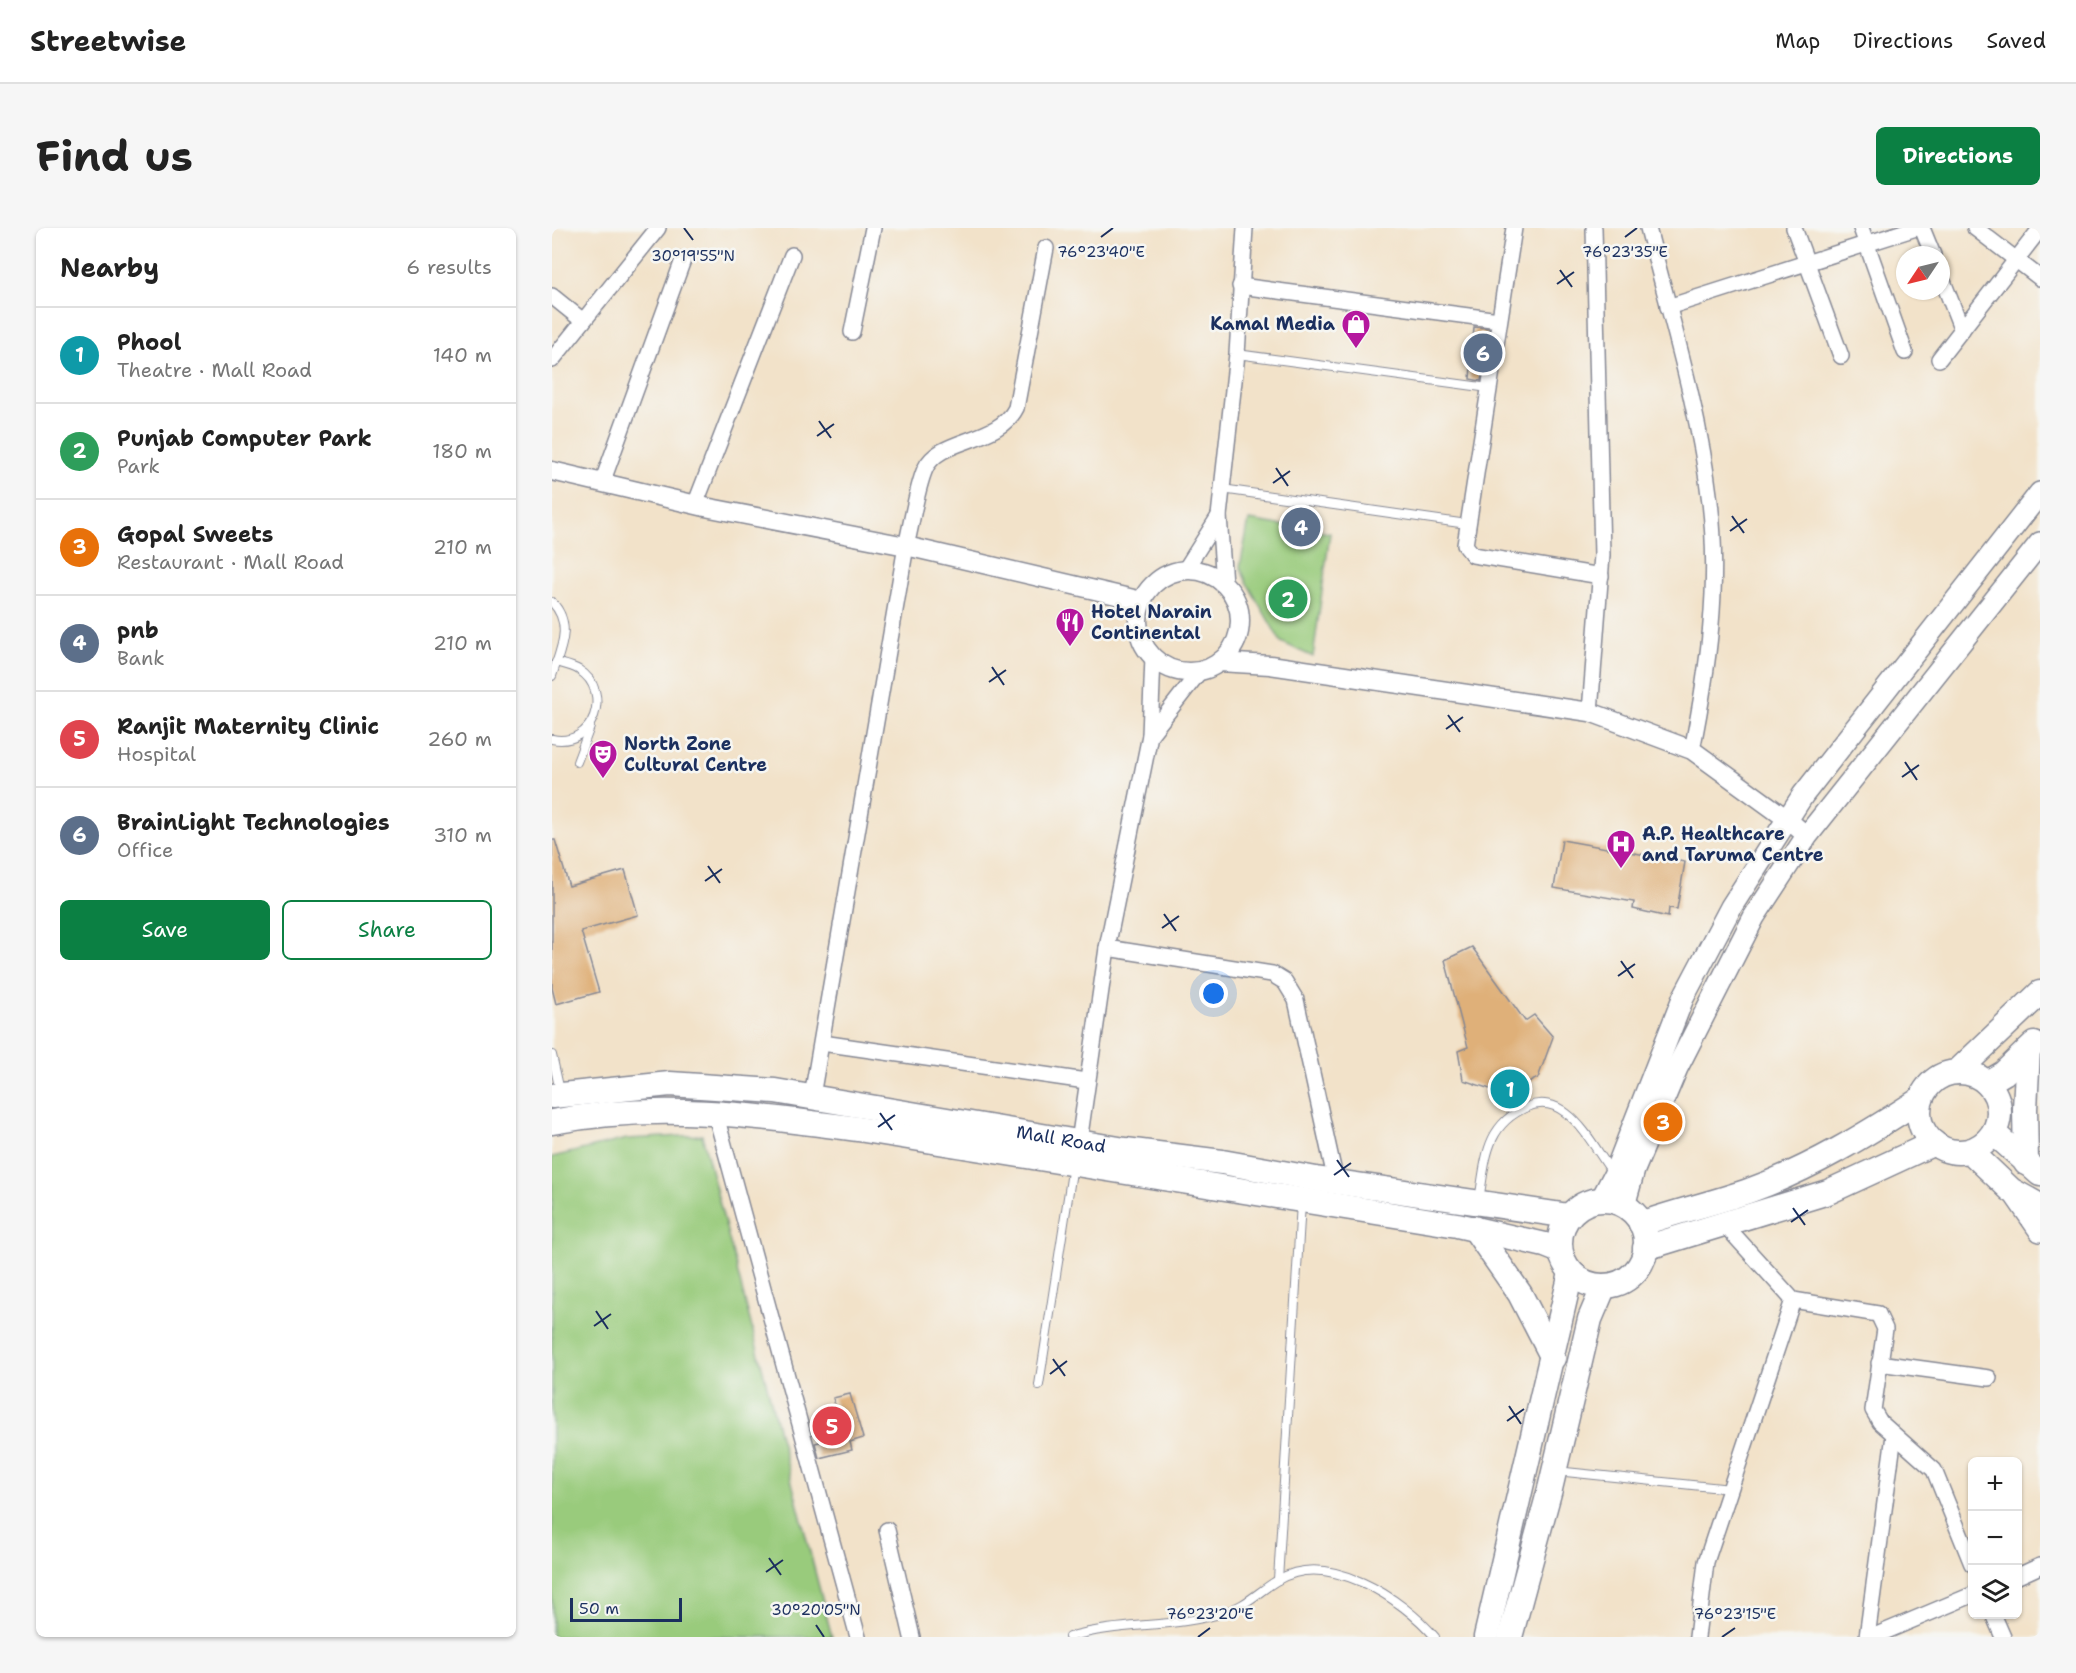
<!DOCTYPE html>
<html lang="en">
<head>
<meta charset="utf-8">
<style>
  :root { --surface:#fff; --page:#f6f6f6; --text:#222; --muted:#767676; --line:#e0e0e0; --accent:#0b8043 }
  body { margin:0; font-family:"Shantell Sans",sans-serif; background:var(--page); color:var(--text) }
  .controls { position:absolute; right:18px; bottom:18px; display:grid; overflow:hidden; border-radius:9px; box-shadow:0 2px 4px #0004 }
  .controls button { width:54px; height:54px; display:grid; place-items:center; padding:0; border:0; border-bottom:2px solid var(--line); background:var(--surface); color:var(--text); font:30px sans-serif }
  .compass { position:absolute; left:1344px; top:18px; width:54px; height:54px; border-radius:50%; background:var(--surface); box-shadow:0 2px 4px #0004; rotate:235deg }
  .scale { position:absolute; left:18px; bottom:15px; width:112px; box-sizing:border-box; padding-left:6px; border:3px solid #1b2f5e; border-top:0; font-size:16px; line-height:21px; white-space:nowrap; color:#1b2f5e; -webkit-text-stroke:4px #f6f6f2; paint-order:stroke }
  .you { position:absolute; left:662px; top:766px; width:21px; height:21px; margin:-15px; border:4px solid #fff; border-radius:50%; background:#1a73e8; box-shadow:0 0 0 9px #1a73e833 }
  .badge { display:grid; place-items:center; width:39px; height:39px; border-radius:50%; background:var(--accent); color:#fff; font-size:20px; font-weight:700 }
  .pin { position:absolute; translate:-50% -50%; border:3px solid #fff; box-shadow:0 2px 6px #0006 }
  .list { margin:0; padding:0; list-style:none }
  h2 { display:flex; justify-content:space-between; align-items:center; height:78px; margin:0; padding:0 24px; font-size:26px }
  h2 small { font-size:20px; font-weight:400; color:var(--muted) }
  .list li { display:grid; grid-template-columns:39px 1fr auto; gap:18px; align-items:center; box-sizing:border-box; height:96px; padding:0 24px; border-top:2px solid var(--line) }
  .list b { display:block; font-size:22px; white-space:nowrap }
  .list p { margin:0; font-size:20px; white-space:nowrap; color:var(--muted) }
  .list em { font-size:20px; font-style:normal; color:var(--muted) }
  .actions { display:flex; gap:12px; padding:18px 24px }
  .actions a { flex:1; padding:14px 0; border:2px solid var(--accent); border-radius:9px; text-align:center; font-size:21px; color:var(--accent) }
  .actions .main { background:var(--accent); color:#fff }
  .icon { flex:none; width:33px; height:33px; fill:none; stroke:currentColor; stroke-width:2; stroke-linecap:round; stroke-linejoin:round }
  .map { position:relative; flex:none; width:1488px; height:1409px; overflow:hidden; border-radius:9px }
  header { display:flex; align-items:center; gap:36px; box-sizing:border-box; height:84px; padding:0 30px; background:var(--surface); border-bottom:2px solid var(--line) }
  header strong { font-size:28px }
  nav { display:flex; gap:33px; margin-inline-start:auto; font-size:21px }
  .intro { display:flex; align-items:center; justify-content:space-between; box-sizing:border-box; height:144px; padding:0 36px }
  h1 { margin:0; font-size:42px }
  .button { padding:15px 27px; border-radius:9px; background:var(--accent); color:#fff; font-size:21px; font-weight:700 }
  main { display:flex; gap:36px; padding:0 36px }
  aside { flex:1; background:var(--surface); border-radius:9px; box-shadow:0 2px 4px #0004 }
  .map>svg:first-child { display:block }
  .green { fill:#99cb7b; stroke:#5a7d6c; stroke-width:1.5 }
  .building { fill:#dfb079 }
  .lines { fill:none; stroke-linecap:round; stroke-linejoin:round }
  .service-casing { stroke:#868894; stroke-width:10 }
  .minor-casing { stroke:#868894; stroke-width:18 }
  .tertiary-casing { stroke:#868894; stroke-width:21 }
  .secondary-casing { stroke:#868894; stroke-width:24 }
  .primary-casing { stroke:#868894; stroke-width:27 }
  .service { stroke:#fff; stroke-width:8 }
  .minor { stroke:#fff; stroke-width:15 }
  .tertiary { stroke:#fff; stroke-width:18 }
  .secondary { stroke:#fff; stroke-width:21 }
  .primary { stroke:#fff; stroke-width:24 }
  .ticks { fill:none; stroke:#1b2f5e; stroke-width:2 }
  .labels { text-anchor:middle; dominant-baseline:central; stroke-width:5; stroke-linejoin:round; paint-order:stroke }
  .poi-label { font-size:18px; font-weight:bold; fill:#1b2f5e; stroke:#f6f6f2; text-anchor:start }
  .street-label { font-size:18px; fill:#1b2f5e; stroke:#f6f6f2 }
  .ticks-label { font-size:15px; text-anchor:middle; fill:#1b2f5e; stroke:#f6f6f2; stroke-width:5; stroke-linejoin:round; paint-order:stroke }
</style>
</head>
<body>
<header>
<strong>Streetwise</strong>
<nav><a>Map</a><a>Directions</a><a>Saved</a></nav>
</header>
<div class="intro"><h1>Find us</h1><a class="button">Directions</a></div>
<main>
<aside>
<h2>Nearby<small>6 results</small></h2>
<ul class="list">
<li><span class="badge" style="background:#0f9aa8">1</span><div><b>Phool</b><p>Theatre · Mall Road</p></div><em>140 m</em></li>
<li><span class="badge" style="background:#2e9e5b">2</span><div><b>Punjab Computer Park</b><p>Park</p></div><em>180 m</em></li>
<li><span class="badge" style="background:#e8710a">3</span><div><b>Gopal Sweets</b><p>Restaurant · Mall Road</p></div><em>210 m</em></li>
<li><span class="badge" style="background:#5c6f8a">4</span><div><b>pnb</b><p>Bank</p></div><em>210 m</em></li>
<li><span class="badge" style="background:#e0444e">5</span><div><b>Ranjit Maternity Clinic</b><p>Hospital</p></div><em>260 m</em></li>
<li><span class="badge" style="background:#5c6f8a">6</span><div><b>BrainLight Technologies</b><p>Office</p></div><em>310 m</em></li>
</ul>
<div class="actions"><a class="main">Save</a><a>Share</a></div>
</aside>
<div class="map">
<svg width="1488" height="1409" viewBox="0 0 1488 1409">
  <rect width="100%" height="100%" fill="#f6f6f2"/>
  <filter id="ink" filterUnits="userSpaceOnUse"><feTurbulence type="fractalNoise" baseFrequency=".0167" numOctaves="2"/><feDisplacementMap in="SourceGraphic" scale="12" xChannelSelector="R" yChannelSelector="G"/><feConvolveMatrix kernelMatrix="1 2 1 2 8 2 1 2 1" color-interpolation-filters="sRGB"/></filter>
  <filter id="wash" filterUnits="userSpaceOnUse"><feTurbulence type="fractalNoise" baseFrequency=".008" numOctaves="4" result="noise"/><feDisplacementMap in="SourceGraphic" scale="24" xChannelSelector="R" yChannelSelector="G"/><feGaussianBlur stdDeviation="1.35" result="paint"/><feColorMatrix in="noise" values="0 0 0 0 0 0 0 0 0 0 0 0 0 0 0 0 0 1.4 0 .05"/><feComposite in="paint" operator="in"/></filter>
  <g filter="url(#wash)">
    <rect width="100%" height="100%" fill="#f2e2c9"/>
    <g class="green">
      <polygon points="697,292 778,305 761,429 729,414 695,355 688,339"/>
      <polygon points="150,907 280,1409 0,1409 0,929 75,911"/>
    </g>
    <g id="blocks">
      <g class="building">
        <polygon points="922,99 937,100 929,153 918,151"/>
        <polygon points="0,612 3,612 17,658 73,642 86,687 29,703 47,764 4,776 0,760"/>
        <polygon points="1010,612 1133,634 1125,681 1117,680 1116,689 1081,681 1082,674 1002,660"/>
        <polygon points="920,719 973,793 982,787 1001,809 986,850 953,866 911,852 906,823 916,819 893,732"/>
        <polygon points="298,1166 311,1210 298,1214 300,1222 267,1230 263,1215 292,1208 281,1170"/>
      </g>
    </g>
  </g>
  <g filter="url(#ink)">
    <use href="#blocks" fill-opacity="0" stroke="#868894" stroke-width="1.5"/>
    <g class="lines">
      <g class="service-casing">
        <g id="service">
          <polyline points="685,126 937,160"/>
          <polyline points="670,261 915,296"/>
          <path d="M 0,374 C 22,397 8,422 0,448"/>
          <path d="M 0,511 C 42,520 61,463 27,442 C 21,438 11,436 4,434"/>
          <polyline points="25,534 38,499"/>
          <polyline points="0,827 8,863"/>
          <path d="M 927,972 C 934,932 933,897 975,879 C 989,873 1003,876 1014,885 C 1033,899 1046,925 1060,944"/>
          <polyline points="487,1157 521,937"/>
          <polyline points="1004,1243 1179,1261"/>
          <polyline points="726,1352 749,975"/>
          <path d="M 517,1409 C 567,1394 623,1400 671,1385 C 693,1379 707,1363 726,1352 C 776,1322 850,1370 883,1409"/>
        </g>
      </g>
      <g class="minor-casing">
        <g id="minor">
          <polyline points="962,0 913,317 921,327 1049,348"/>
          <path d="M 1096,0 C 1119,91 1147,181 1158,274 C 1168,357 1156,442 1140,522"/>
          <polyline points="1242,0 1289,128"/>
          <polyline points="1309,0 1353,124"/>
          <polyline points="1370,0 1381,27"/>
          <polyline points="1423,0 1488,50"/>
          <polyline points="1389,48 1410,102"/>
          <polyline points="688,58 947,92"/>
          <polyline points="0,68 31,93"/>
          <polyline points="1116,79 1364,0"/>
          <polyline points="300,104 321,0"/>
          <polyline points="1387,131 1488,1"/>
          <polyline points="0,132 106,0"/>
          <polyline points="50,255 131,32"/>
          <polyline points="143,277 240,27"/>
          <polyline points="633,342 667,288"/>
          <polyline points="672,355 667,288 685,126 693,0"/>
          <polyline points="1038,484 1050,327 1042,0"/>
          <polyline points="598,507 648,443"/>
          <polyline points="555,720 720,746 733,754 744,772 784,954"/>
          <polyline points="270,815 534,853"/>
          <path d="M 260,868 L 354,318 C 360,295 364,262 373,241 C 387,209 446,216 464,180 L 494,20"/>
          <polyline points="163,884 306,1409"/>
          <polyline points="527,914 555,720 598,507 601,429"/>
          <polyline points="1173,997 1241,1072 1326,1086 1333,1101 1321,1182 1328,1194 1382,1242 1420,1336"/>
          <polyline points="1327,1135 1437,1150"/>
          <polyline points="335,1302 360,1409"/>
          <polyline points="1466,1348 1488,1338"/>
          <polyline points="1441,1386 1451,1409"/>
          <polyline points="1145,1409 1154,1334 1241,1072"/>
          <polyline points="1315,1409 1342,1207"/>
          <polyline points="1320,1409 1420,1367"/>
        </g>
      </g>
      <g class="tertiary-casing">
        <g id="tertiary">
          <polyline points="0,243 153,279 354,318 590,373"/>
          <circle cx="637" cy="393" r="51"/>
          <polyline points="667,434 718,437 1038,484 1140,522 1235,591 1255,608"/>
        </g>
      </g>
      <g class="secondary-casing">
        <g id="secondary">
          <polyline points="1461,964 1488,1003"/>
          <polyline points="1049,972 1062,947 1131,770 1179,679 1251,567 1488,265"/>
          <polyline points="1072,978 1082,942 1125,840 1202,689 1255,608 1488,315"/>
        </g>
      </g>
      <g class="primary-casing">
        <g id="primary">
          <circle cx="1407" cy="884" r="40"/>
          <polyline points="1405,844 1488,765"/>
          <polyline points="1435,855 1452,845 1482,816"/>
          <path id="s1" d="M 0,868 L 118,856 L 223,863 L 573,922 L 670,934 L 764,951 L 1017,988"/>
          <path d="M 0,894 C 103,874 203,887 306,901 L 905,997 L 993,1017 L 1008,1023"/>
          <polyline points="1443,906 1488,946"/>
          <polyline points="1418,923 1459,962 1488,978"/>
          <polyline points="1474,935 1473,881 1476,822"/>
          <circle cx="1051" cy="1015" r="43"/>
          <path d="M 1089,996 C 1125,983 1163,975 1199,962 C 1260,940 1315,906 1369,871"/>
          <polyline points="922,1000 968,1066 1001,1130"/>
          <polyline points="1093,1020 1276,964 1382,915"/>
          <polyline points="934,1409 1019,1045"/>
          <polyline points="958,1409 998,1261 1038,1091 1052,1058"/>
        </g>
      </g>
      <use href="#service" class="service"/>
      <use href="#minor" class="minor"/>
      <use href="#tertiary" class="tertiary"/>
      <use href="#secondary" class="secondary"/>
      <use href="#primary" class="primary"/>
    </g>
  </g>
  <path class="ticks" d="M 132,0 L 141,12M 549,9 L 561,0M 1073,9 L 1085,0M 1008,42 L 1020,59M 1005,56 L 1022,44M 267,193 L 279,210M 265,208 L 282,196M 724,240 L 736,258M 721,255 L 738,243M 1180,288 L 1192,305M 1178,303 L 1195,291M 440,439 L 452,457M 437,454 L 454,442M 896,487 L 908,504M 894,501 L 911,489M 1353,534 L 1365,552M 1350,549 L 1367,537M 156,638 L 168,655M 153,653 L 170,641M 612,686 L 624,703M 610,700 L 627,688M 1069,733 L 1081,750M 1066,748 L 1083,736M 328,885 L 340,902M 326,899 L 343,887M 785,932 L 797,949M 782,947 L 799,935M 1241,980 L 1253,997M 1239,994 L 1256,982M 44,1083 L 56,1101M 42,1098 L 59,1086M 501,1131 L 513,1148M 498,1146 L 515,1133M 957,1178 L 969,1196M 955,1193 L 972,1181M 217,1330 L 229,1347M 214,1344 L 231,1332M 264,1397 L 272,1409M 646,1409 L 658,1400M 1170,1409 L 1183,1400"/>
  <defs>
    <g id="shop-pin" transform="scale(1.5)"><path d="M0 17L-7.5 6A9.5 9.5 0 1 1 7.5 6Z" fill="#b5179e" stroke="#f6f6f2"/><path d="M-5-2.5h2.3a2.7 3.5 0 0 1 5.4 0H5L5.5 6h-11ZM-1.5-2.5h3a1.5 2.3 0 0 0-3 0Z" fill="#fff"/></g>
    <g id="restaurant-pin" transform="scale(1.5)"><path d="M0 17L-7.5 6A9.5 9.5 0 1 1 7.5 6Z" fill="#b5179e" stroke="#f6f6f2"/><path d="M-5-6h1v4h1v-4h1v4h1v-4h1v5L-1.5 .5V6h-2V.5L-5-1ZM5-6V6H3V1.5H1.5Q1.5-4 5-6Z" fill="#fff"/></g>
    <g id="theatre-pin" transform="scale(1.5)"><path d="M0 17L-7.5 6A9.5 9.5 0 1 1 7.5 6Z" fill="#b5179e" stroke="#f6f6f2"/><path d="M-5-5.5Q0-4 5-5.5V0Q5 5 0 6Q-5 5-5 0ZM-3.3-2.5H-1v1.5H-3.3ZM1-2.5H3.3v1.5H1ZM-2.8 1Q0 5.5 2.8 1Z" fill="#fff"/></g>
    <g id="hospital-pin" transform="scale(1.5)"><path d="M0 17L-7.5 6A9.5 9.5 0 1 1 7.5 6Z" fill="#b5179e" stroke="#f6f6f2"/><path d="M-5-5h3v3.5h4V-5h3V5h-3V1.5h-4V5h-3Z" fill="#fff"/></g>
  </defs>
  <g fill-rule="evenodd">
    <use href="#shop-pin" x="804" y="96"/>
    <use href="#restaurant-pin" x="518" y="394"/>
    <use href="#theatre-pin" x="51" y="526"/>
    <use href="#hospital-pin" x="1069" y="616"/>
  </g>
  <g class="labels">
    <g class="poi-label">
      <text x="783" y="96" text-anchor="end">Kamal Media</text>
      <text x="539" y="384">Hotel Narain<tspan x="539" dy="21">Continental</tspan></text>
      <text x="72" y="516">North Zone<tspan x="72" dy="21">Cultural Centre</tspan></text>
      <text x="1090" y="606">A.P. Healthcare<tspan x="1090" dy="21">and Taruma Centre</tspan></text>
    </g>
    <g class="street-label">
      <text stroke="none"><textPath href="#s1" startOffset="514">Mall Road</textPath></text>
    </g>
  </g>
  <g class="ticks-label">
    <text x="549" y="29">76°23'40"E</text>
    <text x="1073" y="29">76°23'35"E</text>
    <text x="141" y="33">30°19'55"N</text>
    <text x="264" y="1387">30°20'05"N</text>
    <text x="658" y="1391">76°23'20"E</text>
    <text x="1183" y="1391">76°23'15"E</text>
  </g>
</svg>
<div class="controls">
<button>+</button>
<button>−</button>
<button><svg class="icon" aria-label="layers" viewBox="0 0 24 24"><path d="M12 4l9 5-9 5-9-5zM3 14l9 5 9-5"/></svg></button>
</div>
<svg class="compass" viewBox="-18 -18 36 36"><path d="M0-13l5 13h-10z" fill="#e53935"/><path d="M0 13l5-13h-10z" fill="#767676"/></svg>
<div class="scale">50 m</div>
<div class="you"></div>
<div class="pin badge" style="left:958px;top:861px;background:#0f9aa8">1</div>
<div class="pin badge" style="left:736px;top:371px;background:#2e9e5b">2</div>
<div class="pin badge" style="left:1111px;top:894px;background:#e8710a">3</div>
<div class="pin badge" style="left:749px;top:299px;background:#5c6f8a">4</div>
<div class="pin badge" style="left:280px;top:1198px;background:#e0444e">5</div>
<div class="pin badge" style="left:931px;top:125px;background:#5c6f8a">6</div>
</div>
</main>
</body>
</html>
